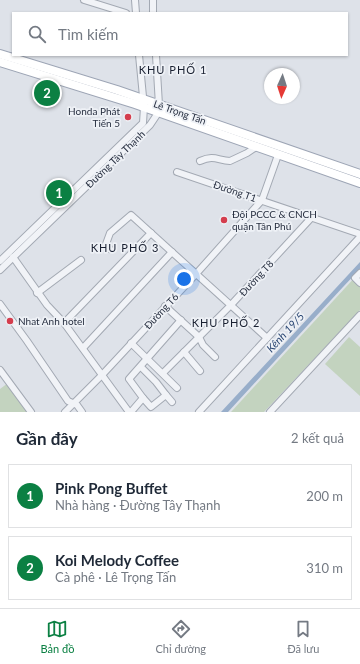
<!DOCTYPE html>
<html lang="vi">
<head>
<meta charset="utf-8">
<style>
  :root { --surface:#fff; --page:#f6f6f7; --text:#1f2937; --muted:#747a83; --line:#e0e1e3; --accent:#0b8043 }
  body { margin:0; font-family:Lato,sans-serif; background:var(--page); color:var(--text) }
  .compass { position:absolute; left:264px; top:68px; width:36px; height:36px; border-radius:50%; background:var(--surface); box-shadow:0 1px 3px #0004; rotate:183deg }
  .you { position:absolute; left:184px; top:279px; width:14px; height:14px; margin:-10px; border:3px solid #fff; border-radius:50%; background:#1a73e8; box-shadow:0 0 0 6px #1a73e833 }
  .badge { display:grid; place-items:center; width:26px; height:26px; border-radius:50%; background:var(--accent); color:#fff; font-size:13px; font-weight:700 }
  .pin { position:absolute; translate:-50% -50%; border:2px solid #fff; box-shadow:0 1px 4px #0006 }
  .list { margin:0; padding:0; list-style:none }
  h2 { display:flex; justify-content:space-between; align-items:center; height:52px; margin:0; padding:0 16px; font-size:17px }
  h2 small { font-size:13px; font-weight:400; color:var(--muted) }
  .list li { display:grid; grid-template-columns:26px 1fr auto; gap:12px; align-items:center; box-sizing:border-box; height:64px; margin:0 8px 8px; padding:0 8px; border:1px solid var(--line); border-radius:0px }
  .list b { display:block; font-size:15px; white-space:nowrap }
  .list p { margin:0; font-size:13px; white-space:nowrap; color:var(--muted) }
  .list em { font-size:13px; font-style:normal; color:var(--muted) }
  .icon { flex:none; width:22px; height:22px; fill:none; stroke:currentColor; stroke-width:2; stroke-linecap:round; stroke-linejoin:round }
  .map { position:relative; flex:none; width:360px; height:412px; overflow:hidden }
  .search { position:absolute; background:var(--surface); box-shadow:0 1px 3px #0004; left:12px; right:12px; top:12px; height:44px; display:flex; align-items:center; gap:10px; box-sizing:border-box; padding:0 14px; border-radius:0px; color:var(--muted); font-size:15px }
  .sheet { height:196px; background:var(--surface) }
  nav { display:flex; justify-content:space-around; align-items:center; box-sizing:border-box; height:56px; border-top:1px solid var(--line); background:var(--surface); font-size:11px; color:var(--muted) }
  nav a { display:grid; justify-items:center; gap:2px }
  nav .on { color:var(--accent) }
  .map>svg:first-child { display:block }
  .green { fill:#c3d3bf }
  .water { fill:#98aeca }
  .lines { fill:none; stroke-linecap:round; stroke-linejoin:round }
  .minor-casing { stroke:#a3a9b3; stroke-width:8 }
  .major-casing { stroke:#9da5b5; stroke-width:10 }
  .minor { stroke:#f1f3f7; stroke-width:6 }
  .major { stroke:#fff; stroke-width:8 }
  .poi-dot { fill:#d43d4d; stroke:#eef1f6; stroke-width:1.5 }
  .labels { text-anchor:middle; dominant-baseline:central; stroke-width:3.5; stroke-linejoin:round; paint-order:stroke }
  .poi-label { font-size:10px; fill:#272f40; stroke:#eef1f6; text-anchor:start }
  .street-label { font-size:10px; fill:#272f40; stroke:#eef1f6 }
  .neighbourhood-label { font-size:11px; letter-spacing:1px; fill:#192031; stroke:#eef1f6 }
  .water-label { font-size:11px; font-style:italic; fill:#2f4b76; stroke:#eef1f6 }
</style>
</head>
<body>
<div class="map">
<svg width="360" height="412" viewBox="0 0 360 412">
  <rect width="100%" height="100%" fill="#dee2e9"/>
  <g class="green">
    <polygon points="357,275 360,279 360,310 264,412 231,412"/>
    <polygon points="349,337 360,347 360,396 325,364"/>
    <polygon points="8,383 27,412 0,412 0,389"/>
  </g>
  <polygon class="water" points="360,262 360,269 343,287 228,412 221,412"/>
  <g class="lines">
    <g class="minor-casing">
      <g id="minor">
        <polyline points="84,0 126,13"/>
        <polyline points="135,0 136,13"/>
        <polyline points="153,0 153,13"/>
        <path d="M 200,161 C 214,155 217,160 230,161 L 247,153 L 256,147"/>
        <polyline points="177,172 360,234"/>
        <polyline points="110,249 106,244 110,233 131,215 267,338"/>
        <polyline points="13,257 47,305 64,323 129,412"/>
        <polyline points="0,261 143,123 144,107 139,55"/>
        <polyline points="0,270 150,125 158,113 159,105 156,55"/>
        <polyline points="360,273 355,278 360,283"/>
        <polyline points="37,293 81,260"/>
        <polyline points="0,304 27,341 68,401 77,405 82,412"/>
        <polyline points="165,306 199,337 203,345 215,357"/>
        <polyline points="64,323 151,233"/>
        <polyline points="131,343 177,388"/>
        <polyline points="83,348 172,252"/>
        <polyline points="184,352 200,371"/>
        <polyline points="141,367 156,382 166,395"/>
        <polyline points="0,370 31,412"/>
        <polyline points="163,373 230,306 312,217"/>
        <polyline points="143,398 151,407 166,395 172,402"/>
        <polyline points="65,412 102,375 196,274 262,200 278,155"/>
        <polyline points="131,412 143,398 129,379 181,320"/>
        <polyline points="199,412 360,237"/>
        <polyline points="270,412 360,315"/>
      </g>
    </g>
    <g class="major-casing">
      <g id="major">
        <polyline points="0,54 117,90 360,174"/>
        <polyline points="0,62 135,104 360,183"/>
      </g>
    </g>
    <use href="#minor" class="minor"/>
    <use href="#major" class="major"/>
  </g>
  <g class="poi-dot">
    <circle cx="128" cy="117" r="4"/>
    <circle cx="224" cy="220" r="4"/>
    <circle cx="10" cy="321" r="4"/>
  </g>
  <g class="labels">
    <g class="poi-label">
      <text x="120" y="111" text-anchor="end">Honda Phát<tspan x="120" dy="12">Tiến 5</tspan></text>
      <text x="232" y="214">Đội PCCC &amp; CNCH<tspan x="232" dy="12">quận Tân Phú</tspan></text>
      <text x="18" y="321">Nhat Anh hotel</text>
    </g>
    <g class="street-label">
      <text transform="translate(180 112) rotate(19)">Lê Trọng Tấn</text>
      <text transform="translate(115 159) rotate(-44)">Đường Tây Thạnh</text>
      <text transform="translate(235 191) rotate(19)">Đường T1</text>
      <text transform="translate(256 278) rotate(-47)">Đường T8</text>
      <text transform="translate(161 311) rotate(-47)">Đường T6</text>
    </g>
    <g class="neighbourhood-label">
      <text x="173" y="69">KHU PHỐ 1</text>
      <text x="125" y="247">KHU PHỐ 3</text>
      <text x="226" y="322">KHU PHỐ 2</text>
    </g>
    <g class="water-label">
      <text transform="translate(285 332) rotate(-47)">Kênh 19/5</text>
    </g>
  </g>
</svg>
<svg class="compass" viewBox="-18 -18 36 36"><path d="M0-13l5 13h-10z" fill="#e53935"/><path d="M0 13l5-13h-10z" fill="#747a83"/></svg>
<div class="you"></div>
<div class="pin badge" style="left:59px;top:193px">1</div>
<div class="pin badge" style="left:47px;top:93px">2</div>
<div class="search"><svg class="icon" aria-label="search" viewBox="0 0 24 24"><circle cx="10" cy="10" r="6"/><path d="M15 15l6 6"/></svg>Tìm kiếm</div>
</div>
<section class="sheet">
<h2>Gần đây<small>2 kết quả</small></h2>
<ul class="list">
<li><span class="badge">1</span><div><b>Pink Pong Buffet</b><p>Nhà hàng · Đường Tây Thạnh</p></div><em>200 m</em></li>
<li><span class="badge">2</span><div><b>Koi Melody Coffee</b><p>Cà phê · Lê Trọng Tấn</p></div><em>310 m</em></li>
</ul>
</section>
<nav>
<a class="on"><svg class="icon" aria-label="map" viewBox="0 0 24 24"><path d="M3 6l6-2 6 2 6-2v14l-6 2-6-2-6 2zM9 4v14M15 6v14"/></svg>Bản đồ</a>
<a><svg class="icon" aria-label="directions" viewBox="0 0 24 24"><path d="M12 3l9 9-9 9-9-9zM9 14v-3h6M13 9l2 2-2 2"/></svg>Chỉ đường</a>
<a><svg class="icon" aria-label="saved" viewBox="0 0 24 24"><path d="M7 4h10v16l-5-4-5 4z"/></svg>Đã lưu</a>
</nav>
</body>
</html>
